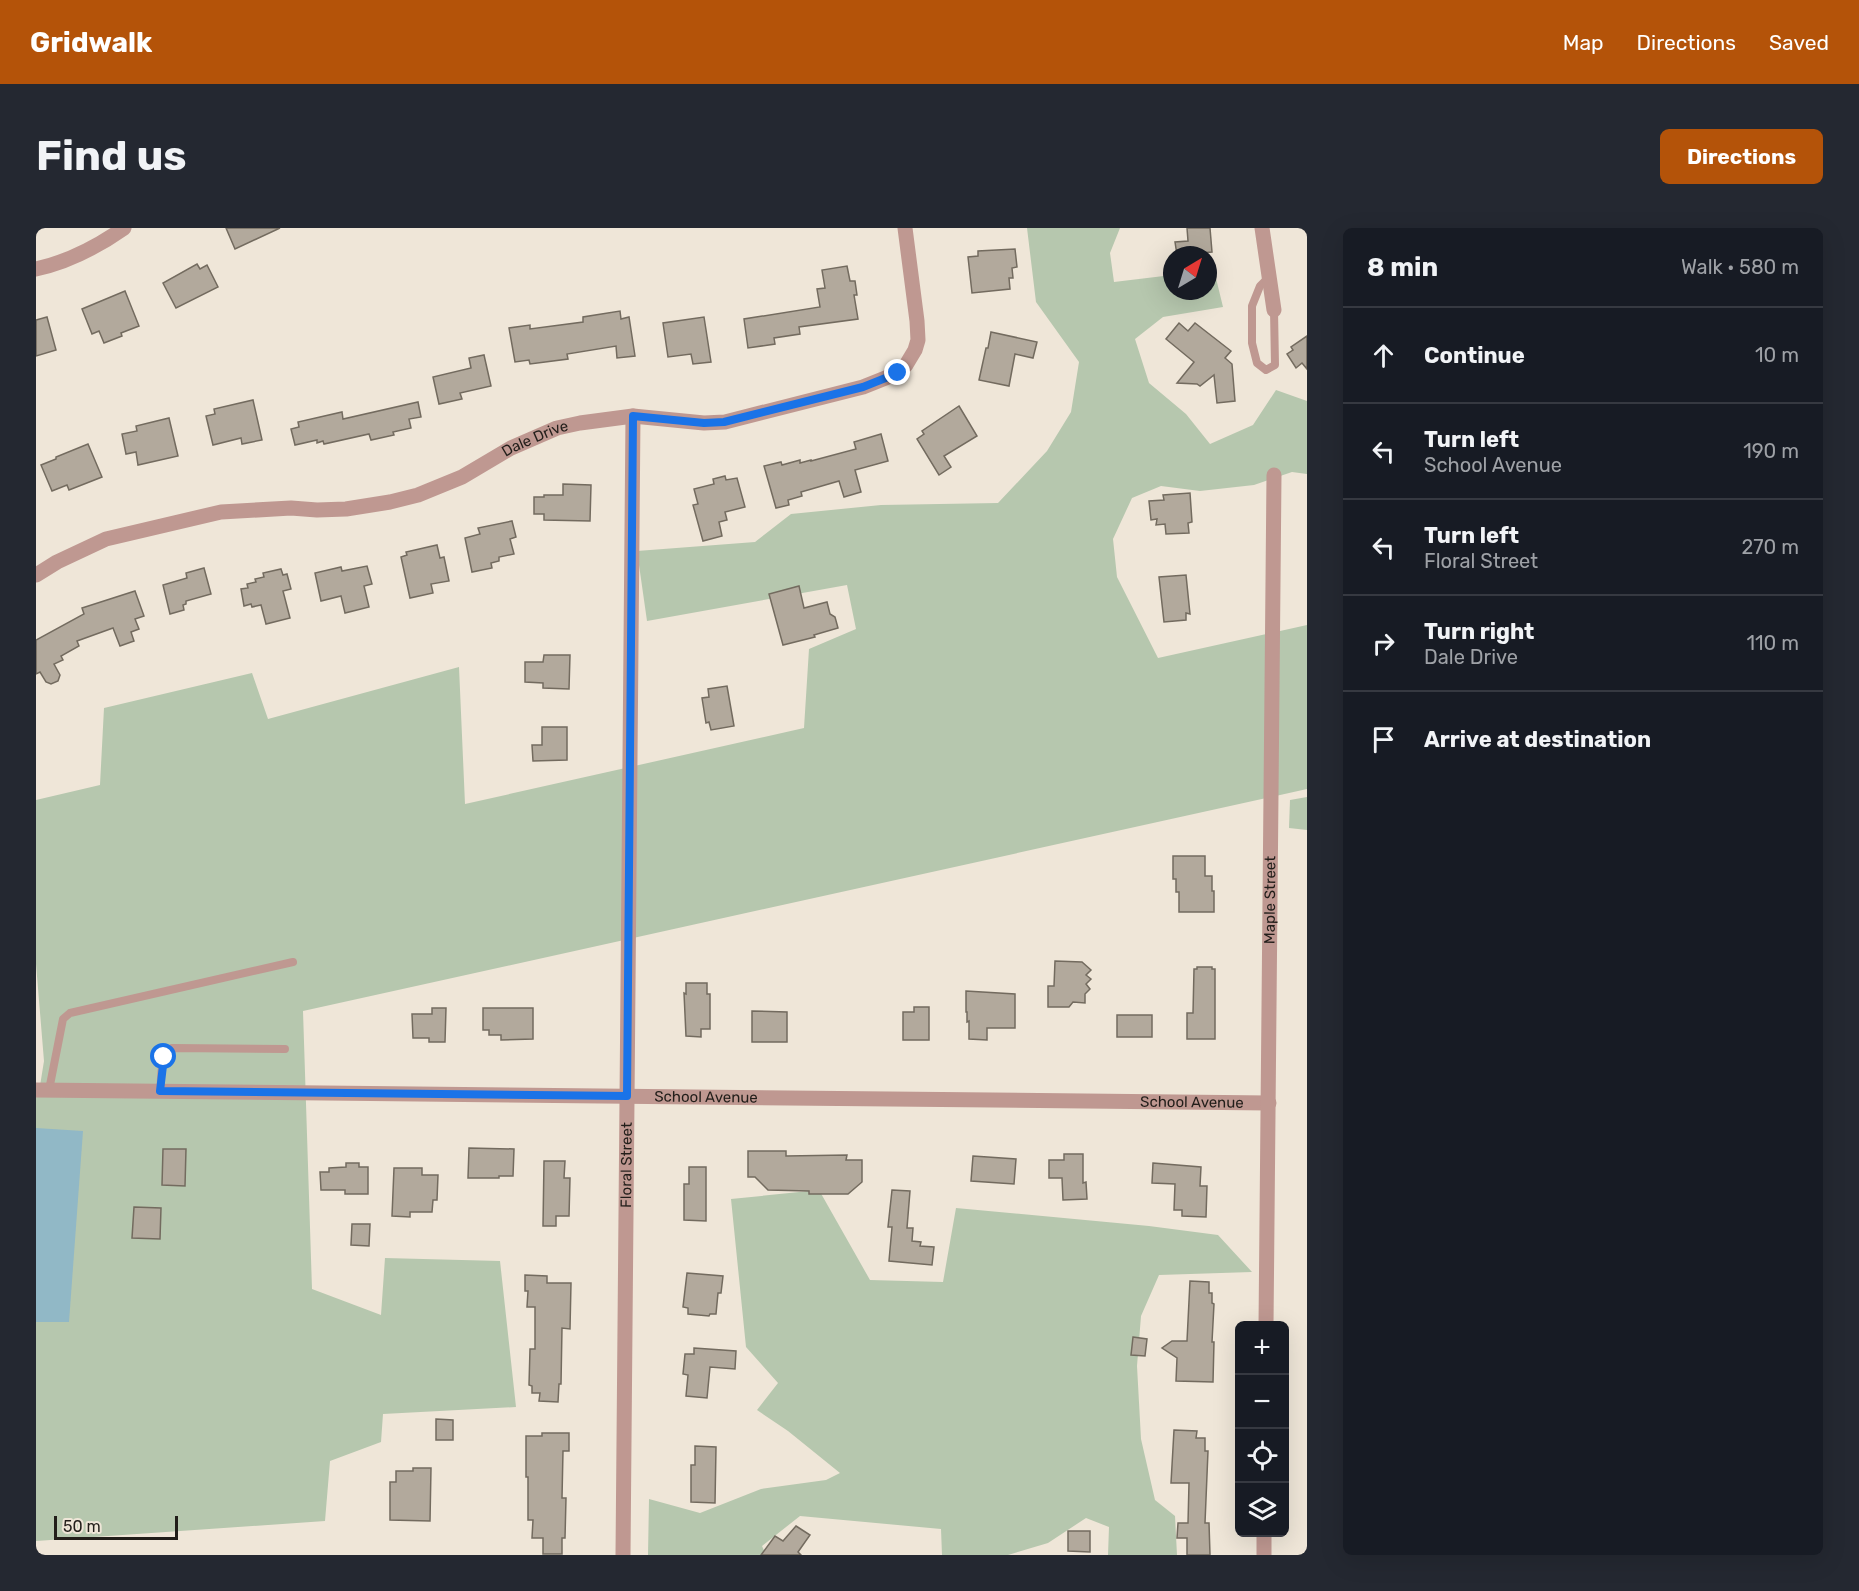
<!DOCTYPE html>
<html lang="en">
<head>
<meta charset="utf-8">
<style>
  :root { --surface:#171b24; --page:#242831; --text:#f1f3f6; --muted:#9ea1a6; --line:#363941; --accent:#b45309 }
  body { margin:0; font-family:Rubik,sans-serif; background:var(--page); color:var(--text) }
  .controls { position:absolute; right:18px; bottom:18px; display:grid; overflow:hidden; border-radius:9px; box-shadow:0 6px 24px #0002 }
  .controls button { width:54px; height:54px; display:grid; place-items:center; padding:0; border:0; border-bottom:2px solid var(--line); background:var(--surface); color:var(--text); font:30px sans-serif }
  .compass { position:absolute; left:1127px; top:18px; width:54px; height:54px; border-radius:50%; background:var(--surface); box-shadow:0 6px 24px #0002; rotate:38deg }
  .scale { position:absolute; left:18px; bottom:15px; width:124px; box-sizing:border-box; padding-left:6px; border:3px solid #221e1a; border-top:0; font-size:16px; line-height:21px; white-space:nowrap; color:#221e1a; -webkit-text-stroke:4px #efe6d8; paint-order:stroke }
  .stop { position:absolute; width:18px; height:18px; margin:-14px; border:4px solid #1a73e8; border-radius:50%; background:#fff }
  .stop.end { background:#1a73e8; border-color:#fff; box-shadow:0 2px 6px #0008 }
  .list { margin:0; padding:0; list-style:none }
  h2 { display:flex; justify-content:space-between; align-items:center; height:78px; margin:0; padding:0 24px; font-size:26px }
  h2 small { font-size:20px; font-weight:400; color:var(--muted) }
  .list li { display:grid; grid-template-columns:39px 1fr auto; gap:18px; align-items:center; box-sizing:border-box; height:96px; padding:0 24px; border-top:2px solid var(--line) }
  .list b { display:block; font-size:22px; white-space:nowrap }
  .list p { margin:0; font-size:20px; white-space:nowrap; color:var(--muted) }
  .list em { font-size:20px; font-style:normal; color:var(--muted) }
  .icon { flex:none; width:33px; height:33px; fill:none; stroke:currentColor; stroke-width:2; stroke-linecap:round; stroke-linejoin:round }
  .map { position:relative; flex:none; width:1271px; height:1327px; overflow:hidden; border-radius:9px }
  header { display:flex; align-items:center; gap:36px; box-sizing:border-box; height:84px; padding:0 30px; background:var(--accent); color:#fff }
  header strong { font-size:28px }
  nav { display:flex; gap:33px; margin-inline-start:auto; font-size:21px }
  .intro { display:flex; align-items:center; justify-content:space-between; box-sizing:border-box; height:144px; padding:0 36px }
  h1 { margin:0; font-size:42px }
  .button { padding:15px 27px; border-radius:9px; background:var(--accent); color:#fff; font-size:21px; font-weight:700 }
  main { display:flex; gap:36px; padding:0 36px }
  aside { flex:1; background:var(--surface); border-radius:9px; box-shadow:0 6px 24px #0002 }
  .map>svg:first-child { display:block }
  .green { fill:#b6c7ae }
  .water { fill:#91b8c6 }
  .building { fill:#b2a99c; stroke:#736b5f; stroke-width:1.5 }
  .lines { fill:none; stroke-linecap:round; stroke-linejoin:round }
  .service { stroke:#bf9891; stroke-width:8 }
  .minor { stroke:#bf9891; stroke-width:15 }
  .route { stroke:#1a73e8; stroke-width:8 }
  .labels { text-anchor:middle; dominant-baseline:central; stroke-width:4.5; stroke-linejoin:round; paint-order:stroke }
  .street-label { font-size:15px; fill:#221e1a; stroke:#efe6d8 }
</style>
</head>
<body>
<header>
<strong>Gridwalk</strong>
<nav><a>Map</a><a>Directions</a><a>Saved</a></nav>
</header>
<div class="intro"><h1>Find us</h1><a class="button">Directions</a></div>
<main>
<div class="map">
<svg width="1271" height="1327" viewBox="0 0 1271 1327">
  <rect width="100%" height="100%" fill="#efe6d8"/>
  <g class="green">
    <polygon points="991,0 1084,0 1074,25 1078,54 1136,47 1136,63 1172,63 1172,43 1178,42 1187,79 1127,89 1099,111 1113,155 1150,186 1174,216 1217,197 1240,162 1271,173 1271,246 1256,244 1218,257 1164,263 1125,258 1096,270 1077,311 1081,349 1122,430 1271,397 1271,561 267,783 276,1061 345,1087 349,1030 464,1033 480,1179 347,1186 345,1214 294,1233 289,1293 0,1313 0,864 3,864 8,833 0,736 0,572 64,557 68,480 216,445 232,491 423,439 429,576 768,500 773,421 820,401 811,357 611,393 601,323 719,314 755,286 845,277 962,275 1011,223 1035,184 1043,134 1000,74"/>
    <polygon points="1271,569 1271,602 1253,600 1254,572"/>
    <polygon points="783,962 834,1052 907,1054 920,980 1113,998 1182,1007 1216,1044 1123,1047 1105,1088 1101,1138 1105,1211 1119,1272 1139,1288 1141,1327 1072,1327 1073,1299 1050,1290 1012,1315 972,1327 906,1327 905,1301 764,1288 726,1318 730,1327 612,1327 613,1271 664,1285 725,1261 790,1252 804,1245 752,1203 721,1182 742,1155 710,1119 695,971"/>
  </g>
  <polygon class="water" points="0,900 47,903 33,1094 0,1094"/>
  <g class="building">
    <polygon points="190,0 244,0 199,21"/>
    <polygon points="1151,0 1174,0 1176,24 1141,27 1139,14 1152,13"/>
    <polygon points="979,21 981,39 976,40 977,50 973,50 974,61 936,65 932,29 942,28 942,23"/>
    <polygon points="161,36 164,41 171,37 182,59 140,80 127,55"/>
    <polygon points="811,38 814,53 819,53 821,67 818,67 822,91 763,99 764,106 738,110 739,116 712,120 708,91 784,79 781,61 789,60 786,42"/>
    <polygon points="89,63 103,98 85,105 86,108 68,115 63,103 56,106 46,81"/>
    <polygon points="584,83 585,91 593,89 599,128 581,130 580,118 531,126 532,131 494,136 493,132 479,134 473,100 494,97 494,101 547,94 547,89"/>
    <polygon points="11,89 20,122 0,128 0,92"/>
    <polygon points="668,89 675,134 657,136 655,126 632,129 627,95"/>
    <polygon points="1143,95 1152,103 1159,95 1195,123 1189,130 1196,136 1199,173 1181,175 1178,147 1164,158 1161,156 1141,155 1158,134 1130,111"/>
    <polygon points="955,104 1001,114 997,130 979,126 973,158 943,152 950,120 952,120"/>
    <polygon points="1271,108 1271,141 1266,135 1260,140 1251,126 1257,122 1255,119"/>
    <polygon points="448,127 455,158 424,165 426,171 403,176 397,149 435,140 433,130"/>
    <polygon points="217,172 226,212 206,216 205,210 177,217 170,188 179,186 178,181"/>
    <polygon points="382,174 385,189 373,191 375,200 357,204 358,207 335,212 333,206 288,216 287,213 281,215 281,212 259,217 255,201 263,199 262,194 306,184 307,191"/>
    <polygon points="923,178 941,208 908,228 915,239 903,247 881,211 888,206 886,203"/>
    <polygon points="133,190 142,228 102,237 100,224 90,226 86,206 101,203 100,198"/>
    <polygon points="845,206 852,233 819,242 825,264 808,269 803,253 765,264 766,268 752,272 753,277 740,280 728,238 745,234 746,237 764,232 764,235 775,232 775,233 820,221 818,214"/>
    <polygon points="52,216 66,249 33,262 31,257 16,263 5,237 20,231 20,229"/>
    <polygon points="689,248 690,252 701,250 709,279 689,284 691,292 683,294 686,308 667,313 657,277 662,276 658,261 678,256 677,251"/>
    <polygon points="527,256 555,257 554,293 508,292 508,286 498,286 498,269 508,269 508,267 527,267"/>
    <polygon points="1154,265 1156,294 1152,295 1153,305 1130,306 1129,296 1120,297 1121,291 1115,292 1113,273 1128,272 1127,267"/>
    <polygon points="476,293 480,309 474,311 478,326 463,329 463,333 455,335 456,340 436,344 429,310 444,306 442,300"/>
    <polygon points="401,317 404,330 408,329 413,353 395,356 397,365 374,370 365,329 371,327 370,324"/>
    <polygon points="331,338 336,356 328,358 333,379 309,385 305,368 285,373 279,345 305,339 306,343"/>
    <polygon points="168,340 175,366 150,373 150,376 147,377 148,382 134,386 127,357 151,350 150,345"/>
    <polygon points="245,341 247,347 251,346 255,361 247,363 254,390 230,396 225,377 216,379 215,376 208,378 205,361 212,360 211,356 220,354 219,351 228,349 227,345"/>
    <polygon points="1150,347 1154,386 1150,385 1150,392 1128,394 1123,349"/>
    <polygon points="763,358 768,380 791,374 794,386 799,389 802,400 778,407 779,409 747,417 733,366"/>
    <polygon points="99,363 108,388 99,391 103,401 95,404 98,413 84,418 77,400 41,413 43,418 25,428 27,432 18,436 24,447 22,453 15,456 10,454 4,444 0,446 0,412 48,386 46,380"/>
    <polygon points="508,427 534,427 533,461 507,460 507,455 489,454 489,434 507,434"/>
    <polygon points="691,458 698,498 675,502 673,494 670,495 666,470 673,469 672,461"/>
    <polygon points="506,499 531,499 531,532 497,533 496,517 506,517"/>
    <polygon points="1137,628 1169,628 1169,648 1176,648 1176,663 1178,663 1178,684 1143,684 1143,664 1140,664 1140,651 1137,651"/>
    <polygon points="1019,733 1046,734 1055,742 1050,747 1055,751 1050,756 1054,761 1049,766 1049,775 1037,774 1033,779 1012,779 1012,758 1018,758"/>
    <polygon points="1161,739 1176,739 1176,741 1179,741 1179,811 1151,811 1151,785 1157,785 1158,741 1161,741"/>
    <polygon points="650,755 671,755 671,766 674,766 674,801 665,801 665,809 650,808 648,765 650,766"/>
    <polygon points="930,763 979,766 979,800 951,800 951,812 933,811 933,793 931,794 931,784 930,784"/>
    <polygon points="878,779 893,779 893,812 867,812 867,784 878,784"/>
    <polygon points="396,780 410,780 409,814 393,814 393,810 377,810 376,786 396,786"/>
    <polygon points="447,780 497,780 497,811 465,812 465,807 453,807 453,802 447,802"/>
    <polygon points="716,783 751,784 751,814 716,814"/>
    <rect x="1081" y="787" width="35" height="22"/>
    <polygon points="433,920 478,921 477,948 463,948 463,950 432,950"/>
    <polygon points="127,921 150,921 149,958 126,957"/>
    <polygon points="712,923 750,923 750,928 811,927 810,932 826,932 826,954 812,966 773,966 773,963 732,962 719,949 712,949"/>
    <polygon points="1028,926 1047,926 1047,955 1050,954 1051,971 1027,972 1026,950 1013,950 1013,932 1028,932"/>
    <polygon points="937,928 980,931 978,956 935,953"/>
    <polygon points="508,933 529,933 528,950 534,950 533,988 520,988 520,998 507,998"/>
    <polygon points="310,935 323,935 323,939 332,939 332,966 309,966 309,962 285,962 284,944 293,944 293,940 310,939"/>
    <polygon points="1117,935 1165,939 1164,958 1171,958 1170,989 1146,988 1146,982 1138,982 1139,956 1116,955"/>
    <polygon points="653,939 670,939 670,993 648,992 648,956 653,956"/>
    <polygon points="358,940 386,940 386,947 402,947 401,972 397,972 396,984 374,984 374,989 356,988"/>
    <polygon points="856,962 874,963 871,1000 877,1000 876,1013 885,1014 884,1018 898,1019 896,1037 853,1033 856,999 852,999"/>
    <polygon points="98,979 125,980 124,1011 96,1010"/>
    <polygon points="316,996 334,996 333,1018 315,1017"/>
    <polygon points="651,1045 687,1048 685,1065 682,1065 680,1086 674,1086 673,1088 652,1086 652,1080 647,1079"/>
    <polygon points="489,1047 511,1048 511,1055 535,1055 534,1101 526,1100 525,1156 523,1156 522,1174 503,1173 504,1165 496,1165 496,1158 493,1157 494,1121 499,1121 499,1079 491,1079 492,1063 489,1063"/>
    <polygon points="1154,1053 1173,1054 1173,1065 1176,1065 1176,1075 1178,1076 1176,1114 1178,1114 1177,1154 1140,1153 1141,1130 1126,1120 1136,1113 1151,1113"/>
    <polygon points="1097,1109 1111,1111 1109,1128 1095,1127"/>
    <polygon points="658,1120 700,1123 699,1141 674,1139 671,1170 650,1168 652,1147 647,1146 649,1126 658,1126"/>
    <polygon points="400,1191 417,1192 417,1212 400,1212"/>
    <polygon points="1138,1202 1161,1203 1160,1210 1169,1210 1169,1223 1172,1223 1169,1295 1173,1295 1174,1327 1151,1327 1151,1310 1141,1310 1142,1295 1152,1295 1153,1255 1135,1255"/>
    <polygon points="506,1205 533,1205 533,1223 527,1223 526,1270 530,1270 529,1310 526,1310 526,1326 507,1326 507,1310 496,1310 497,1292 492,1292 492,1249 490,1249 490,1208 506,1208"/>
    <polygon points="659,1218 680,1219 679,1275 655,1274 655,1237 659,1237"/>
    <polygon points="377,1240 395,1240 394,1293 354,1292 354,1254 360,1254 360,1243 377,1243"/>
    <polygon points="760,1298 774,1307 762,1324 765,1327 725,1327 739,1308 747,1313"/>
    <polygon points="1032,1303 1054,1303 1054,1324 1032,1323"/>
  </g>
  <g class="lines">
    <g class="service">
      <polyline points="1233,49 1224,58 1216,78 1216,115 1221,135 1230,142 1239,137 1238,82"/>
      <polyline points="13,862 27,791 34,785 257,734"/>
      <path d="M 124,863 C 126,850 123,826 136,820 L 249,821"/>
    </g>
    <g class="minor">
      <polyline points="1226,0 1238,82"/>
      <path d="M 0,41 C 32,34 61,19 88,0"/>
      <path id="s1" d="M 0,347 L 21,334 L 70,311 L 185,284 L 255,280 L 281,282 L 310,281 L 354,274 L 382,267 L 426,249 L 475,220 L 521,200 L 544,195 L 597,188 L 668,195 L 689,194 L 827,159 L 862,145 L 870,137 L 879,122 L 882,112 L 881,93 L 869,0"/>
      <path id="s2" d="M 0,862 L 1233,875"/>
      <path id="s3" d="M 1230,1098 L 1238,247"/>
      <path id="s4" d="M 587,1327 L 597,188"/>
      <polyline points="1228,1327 1228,1304"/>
    </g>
  </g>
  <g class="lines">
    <polyline class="route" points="128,829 124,863 591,868 597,188 668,195 688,194 827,159 862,145"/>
  </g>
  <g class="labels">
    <g class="street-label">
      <text stroke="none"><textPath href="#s1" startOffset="526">Dale Drive</textPath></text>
      <text stroke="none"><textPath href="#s3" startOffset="426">Maple Street</textPath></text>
      <text stroke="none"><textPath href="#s2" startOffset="670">School Avenue</textPath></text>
      <text stroke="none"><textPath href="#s2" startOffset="1156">School Avenue</textPath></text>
      <text stroke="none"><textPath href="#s4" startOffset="390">Floral Street</textPath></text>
    </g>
  </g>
</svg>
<div class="controls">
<button>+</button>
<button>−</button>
<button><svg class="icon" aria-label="locate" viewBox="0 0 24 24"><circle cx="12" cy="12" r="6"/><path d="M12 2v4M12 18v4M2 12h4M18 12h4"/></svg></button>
<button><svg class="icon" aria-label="layers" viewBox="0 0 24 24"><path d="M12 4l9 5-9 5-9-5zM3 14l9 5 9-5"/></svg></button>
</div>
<svg class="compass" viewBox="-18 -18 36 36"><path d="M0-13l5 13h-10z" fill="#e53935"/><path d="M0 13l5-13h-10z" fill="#9ea1a6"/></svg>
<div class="scale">50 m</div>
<div class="stop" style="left:128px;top:829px"></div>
<div class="stop end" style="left:862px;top:145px"></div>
</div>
<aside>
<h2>8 min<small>Walk · 580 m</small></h2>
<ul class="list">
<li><svg class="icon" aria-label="ahead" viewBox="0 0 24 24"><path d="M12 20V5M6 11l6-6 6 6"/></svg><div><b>Continue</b></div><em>10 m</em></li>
<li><svg class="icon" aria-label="left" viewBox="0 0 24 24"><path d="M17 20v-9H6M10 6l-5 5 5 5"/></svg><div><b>Turn left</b><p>School Avenue</p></div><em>190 m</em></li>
<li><svg class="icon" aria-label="left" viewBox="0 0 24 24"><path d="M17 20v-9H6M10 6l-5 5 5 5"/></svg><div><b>Turn left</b><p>Floral Street</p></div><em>270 m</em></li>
<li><svg class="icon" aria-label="right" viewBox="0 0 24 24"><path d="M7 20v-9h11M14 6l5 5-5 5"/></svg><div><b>Turn right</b><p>Dale Drive</p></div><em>110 m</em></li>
<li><svg class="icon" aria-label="arrive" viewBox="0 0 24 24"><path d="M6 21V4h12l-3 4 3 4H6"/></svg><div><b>Arrive at destination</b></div></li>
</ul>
</aside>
</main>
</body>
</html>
